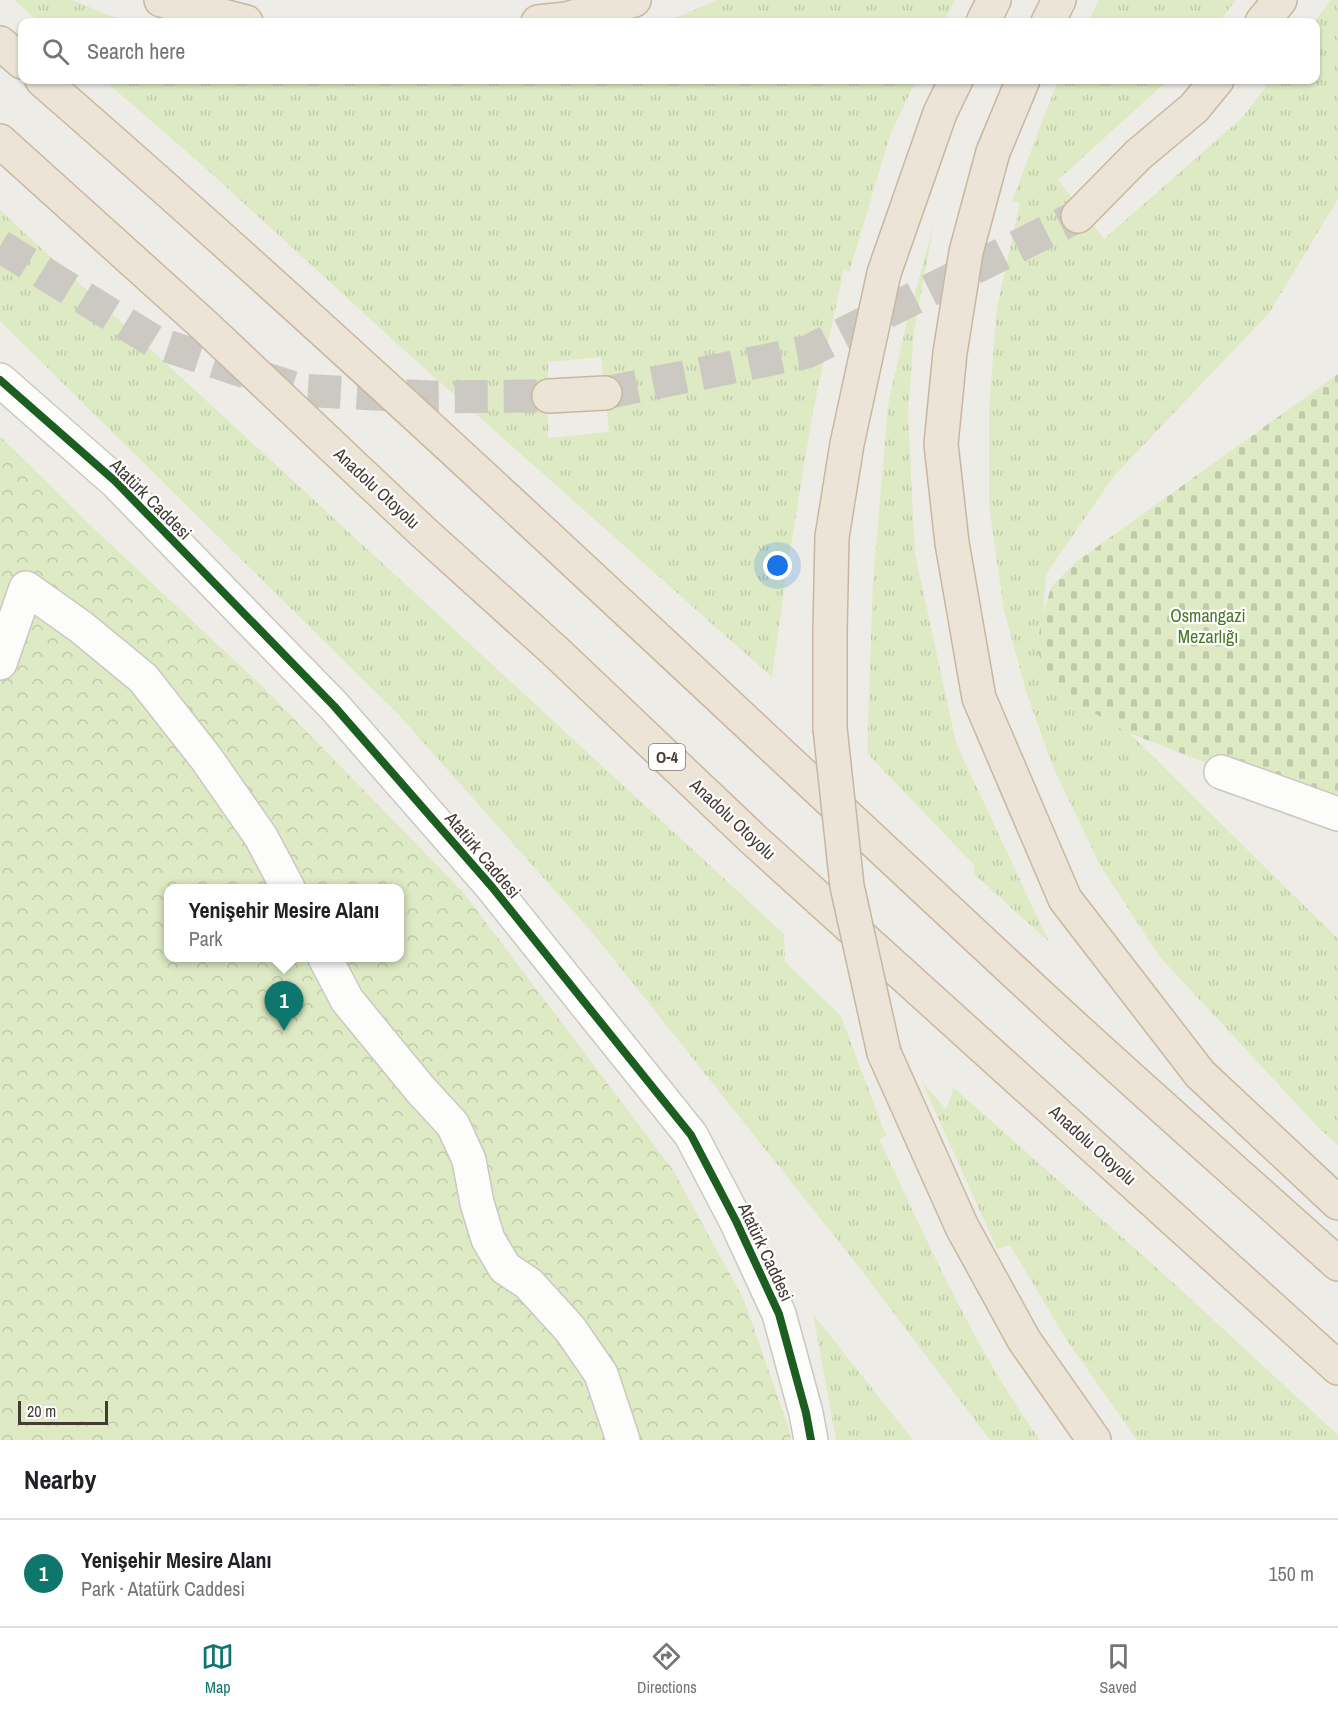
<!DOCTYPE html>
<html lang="en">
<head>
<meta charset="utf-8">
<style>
  :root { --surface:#fff; --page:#f2f2f2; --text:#202124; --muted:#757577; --line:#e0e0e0; --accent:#0f766e }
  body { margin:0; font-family:"Archivo Narrow",sans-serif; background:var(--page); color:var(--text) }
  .scale { position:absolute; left:18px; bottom:15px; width:90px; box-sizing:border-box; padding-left:6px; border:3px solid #443c33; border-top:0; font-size:16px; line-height:21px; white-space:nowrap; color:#443c33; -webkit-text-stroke:4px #fff; paint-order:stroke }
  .you { position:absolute; left:778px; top:566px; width:21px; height:21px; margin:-15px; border:4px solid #fff; border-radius:50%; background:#1a73e8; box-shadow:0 0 0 9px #1a73e833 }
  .badge { display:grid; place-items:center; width:39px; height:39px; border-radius:50%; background:var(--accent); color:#fff; font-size:20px; font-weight:700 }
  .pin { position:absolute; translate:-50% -50px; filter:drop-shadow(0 2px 3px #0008) }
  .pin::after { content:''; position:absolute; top:32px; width:21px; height:18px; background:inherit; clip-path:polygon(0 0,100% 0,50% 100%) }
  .popup { position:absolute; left:164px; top:884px; width:240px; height:78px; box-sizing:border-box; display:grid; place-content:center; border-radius:12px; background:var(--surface); filter:drop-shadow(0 2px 4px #0005); font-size:20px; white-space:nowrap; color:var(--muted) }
  .popup b { font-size:22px; color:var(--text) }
  .popup::after { content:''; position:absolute; left:50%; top:100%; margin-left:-12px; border:12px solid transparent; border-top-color:var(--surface) }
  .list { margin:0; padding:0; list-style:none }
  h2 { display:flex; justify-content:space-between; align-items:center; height:78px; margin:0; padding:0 24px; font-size:26px }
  h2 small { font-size:20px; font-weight:400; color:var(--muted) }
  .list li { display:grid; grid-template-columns:39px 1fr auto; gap:18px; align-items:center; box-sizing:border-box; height:108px; padding:0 24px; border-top:2px solid var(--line) }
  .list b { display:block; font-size:22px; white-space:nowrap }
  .list p { margin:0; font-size:20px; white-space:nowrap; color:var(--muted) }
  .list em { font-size:20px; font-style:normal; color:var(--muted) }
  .icon { flex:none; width:33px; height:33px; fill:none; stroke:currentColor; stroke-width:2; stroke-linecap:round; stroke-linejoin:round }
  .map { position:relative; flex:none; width:1338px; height:1440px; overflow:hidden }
  .search { position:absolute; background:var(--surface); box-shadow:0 2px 4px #0004; left:18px; right:18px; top:18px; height:66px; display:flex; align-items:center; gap:15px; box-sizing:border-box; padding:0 21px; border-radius:12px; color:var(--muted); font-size:22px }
  .sheet { height:186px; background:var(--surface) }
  nav { display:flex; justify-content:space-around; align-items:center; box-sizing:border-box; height:84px; border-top:2px solid var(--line); background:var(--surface); font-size:16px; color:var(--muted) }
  nav a { display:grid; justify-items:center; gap:3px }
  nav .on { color:var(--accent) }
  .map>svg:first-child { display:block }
  .grass { fill:url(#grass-tufts); fill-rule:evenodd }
  .cemetery { fill:url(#cemetery-stones) }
  .park { fill:url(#park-crowns); fill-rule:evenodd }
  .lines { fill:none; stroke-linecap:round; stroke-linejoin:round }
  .highway-tunnel { stroke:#ccc9c2; stroke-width:33; stroke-dasharray:33 16; stroke-linecap:butt }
  .minor-casing { stroke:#cbc8c2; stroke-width:36 }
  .highway-casing { stroke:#c8b7a0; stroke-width:36 }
  .minor { stroke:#fcfcfb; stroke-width:33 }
  .highway { stroke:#ebe4d7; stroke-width:33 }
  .highway-bridge-casing { stroke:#c8b7a0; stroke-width:36; stroke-linecap:butt }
  .highway-bridge { stroke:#ebe4d7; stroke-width:33 }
  .cycleway-casing { stroke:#fff; stroke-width:11 }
  .cycleway { stroke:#1b5e20; stroke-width:8 }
  .labels { text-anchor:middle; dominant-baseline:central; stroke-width:4.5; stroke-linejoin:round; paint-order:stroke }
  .shield { fill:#fff; stroke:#7c7670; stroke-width:1.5 }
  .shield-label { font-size:16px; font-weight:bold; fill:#443c33 }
  .street-label { font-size:18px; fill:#443c33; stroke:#fff }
  .park-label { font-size:18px; fill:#497824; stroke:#fff }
</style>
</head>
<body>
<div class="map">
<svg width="1338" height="1440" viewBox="0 0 1338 1440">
  <defs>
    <pattern id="grass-tufts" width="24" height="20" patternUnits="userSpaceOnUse" patternTransform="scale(1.5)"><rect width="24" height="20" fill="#deeac4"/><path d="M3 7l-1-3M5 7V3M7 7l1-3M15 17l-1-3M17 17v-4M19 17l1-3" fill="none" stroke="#c0caa9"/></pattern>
    <pattern id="cemetery-stones" width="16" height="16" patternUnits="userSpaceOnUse" patternTransform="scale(1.5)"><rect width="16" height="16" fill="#deeac4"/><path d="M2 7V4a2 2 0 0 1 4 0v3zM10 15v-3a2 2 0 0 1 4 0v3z" fill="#c0caa9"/></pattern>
    <pattern id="park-crowns" width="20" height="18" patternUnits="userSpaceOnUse" patternTransform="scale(1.5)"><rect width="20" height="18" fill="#deeac4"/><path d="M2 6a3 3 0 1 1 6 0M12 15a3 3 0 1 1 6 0" fill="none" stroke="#c0caa9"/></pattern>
  </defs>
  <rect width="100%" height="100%" fill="#eeece6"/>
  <g class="grass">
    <polygon points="14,0 73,0 110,16 139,22 39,22"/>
    <polygon points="717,0 955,0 944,22 654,22 680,16"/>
    <polygon points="1099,0 1236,0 1219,22 1088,22"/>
    <polygon points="1331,0 1338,0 1338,199 1269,313 1114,476 1046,574 1043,615 1036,647 1085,708 1129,733 1338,939 1338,1145 1319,1128 1159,956 1100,865 1053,767 1026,691 1004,610 989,506 989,407 997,307 1020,202 1012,201 1058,80 1168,80 1058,180 1104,239 1242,118 1271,80 1316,80 1314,22"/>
    <path d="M 104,80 L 916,80 L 890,135 L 849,273 L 844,269 L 813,411 L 787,569 L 772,677 L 404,350 L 202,165 ZM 601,357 L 609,432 L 548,438 L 548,362 Z"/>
    <path d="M 0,210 L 784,934 L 785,962 L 841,1016 L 886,1136 L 879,1139 C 928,1242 973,1347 1040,1440 L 990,1440 L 855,1262 L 596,937 L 399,715 L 0,321 Z"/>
    <polygon points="934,223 914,331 908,415 915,554 956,743 1049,942 974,874 974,865 867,753 873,581 888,405 906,326"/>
    <polygon points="922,1082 946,1109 954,1088 1168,1278 1338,1435 1338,1440 1137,1440 1068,1342 1010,1245 997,1249"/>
    <polygon points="813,1314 913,1440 836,1440"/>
  </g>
  <polygon class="cemetery" points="1338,374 1338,808 1191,757 1129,733 1085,708 1050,681 1036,648 1043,615 1051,587 1076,562"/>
  <path class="park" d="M 0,436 L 89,524 L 268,692 L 463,892 L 673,1170 L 744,1300 L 789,1429 L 791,1440 L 0,1440 ZM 168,888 L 400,888 L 400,958 L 168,958 Z"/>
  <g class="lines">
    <g class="highway-tunnel">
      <polyline points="0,246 155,342 300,390 430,397 549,396"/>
      <polyline points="605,393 807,352 1078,216"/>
    </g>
    <g class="minor-casing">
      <g id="minor">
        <polyline points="0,380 115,481 334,706 492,887 691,1135 736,1221 779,1314 806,1413 811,1440"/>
        <polyline points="0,663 26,588 81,627 143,678 206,758 261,837 288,888"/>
        <polyline points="1221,772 1338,814"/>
        <polyline points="325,958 347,1000 420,1089 453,1125 469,1160 477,1203 488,1239 505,1268 528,1283 570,1329 601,1374 623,1440"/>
      </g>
    </g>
    <g class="highway-casing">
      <g id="highway">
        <polyline points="161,0 246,22"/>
        <polyline points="538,22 566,19 634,0"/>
        <polyline points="983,22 994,0"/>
        <polyline points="1048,22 1059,0"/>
        <polyline points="1262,22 1280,0"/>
        <polyline points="0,43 22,62"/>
        <path d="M 42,80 C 381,375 706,686 1036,992 C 1135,1084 1237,1173 1338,1264"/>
        <polyline points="1023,80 993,152 966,252 950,353 941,444 952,543 979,698 1065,899 1200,1074 1338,1203"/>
        <polyline points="0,141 204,325 422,531 555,651 753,839 1338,1368"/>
        <polyline points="1078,216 1138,155 1194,108 1217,80"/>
        <polyline points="549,396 605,393"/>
        <polyline points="830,728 830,631 832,537 847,444 884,273 940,113 956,80"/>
        <polyline points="884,1053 962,1227 1024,1340 1094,1440"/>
      </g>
    </g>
    <use href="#minor" class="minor"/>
    <use href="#highway" class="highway"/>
    <g class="highway-bridge-casing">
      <polyline id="highway-bridge" points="830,728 847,886 884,1053"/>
    </g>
    <use href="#highway-bridge" class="highway-bridge"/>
    <g class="cycleway-casing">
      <polyline id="cycleway" points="0,380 115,481 334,706 492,887 691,1135 736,1221 779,1314 806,1413 811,1440"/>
    </g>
    <use href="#cycleway" class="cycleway"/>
  </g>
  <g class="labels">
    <rect class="shield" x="649" y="744" width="36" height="26" rx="4.5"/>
    <g class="shield-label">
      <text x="667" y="757">O-4</text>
    </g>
    <g class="street-label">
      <text transform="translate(377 488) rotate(43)">Anadolu Otoyolu</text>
      <text transform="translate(151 499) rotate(45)">Atatürk Caddesi</text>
      <text transform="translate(733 819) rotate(43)">Anadolu Otoyolu</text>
      <text transform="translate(483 855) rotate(50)">Atatürk Caddesi</text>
      <text transform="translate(1093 1145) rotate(42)">Anadolu Otoyolu</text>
      <text transform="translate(766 1252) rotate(65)">Atatürk Caddesi</text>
    </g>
    <g class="park-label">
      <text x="1208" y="615">Osmangazi<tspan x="1208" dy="21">Mezarlığı</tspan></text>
    </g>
  </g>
</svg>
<div class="scale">20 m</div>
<div class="you"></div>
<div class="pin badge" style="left:284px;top:1031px">1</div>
<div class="popup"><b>Yenişehir Mesire Alanı</b>Park</div>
<div class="search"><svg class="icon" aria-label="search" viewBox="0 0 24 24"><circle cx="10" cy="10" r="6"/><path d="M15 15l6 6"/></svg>Search here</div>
</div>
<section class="sheet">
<h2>Nearby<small></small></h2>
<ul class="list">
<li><span class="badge">1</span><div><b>Yenişehir Mesire Alanı</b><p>Park · Atatürk Caddesi</p></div><em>150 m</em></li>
</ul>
</section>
<nav>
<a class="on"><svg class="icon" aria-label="map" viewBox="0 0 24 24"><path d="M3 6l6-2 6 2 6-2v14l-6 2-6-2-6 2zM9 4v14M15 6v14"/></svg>Map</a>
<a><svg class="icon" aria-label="directions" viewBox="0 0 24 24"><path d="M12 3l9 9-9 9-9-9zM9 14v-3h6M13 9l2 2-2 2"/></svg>Directions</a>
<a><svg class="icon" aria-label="saved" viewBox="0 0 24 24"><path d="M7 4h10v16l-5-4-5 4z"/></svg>Saved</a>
</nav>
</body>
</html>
